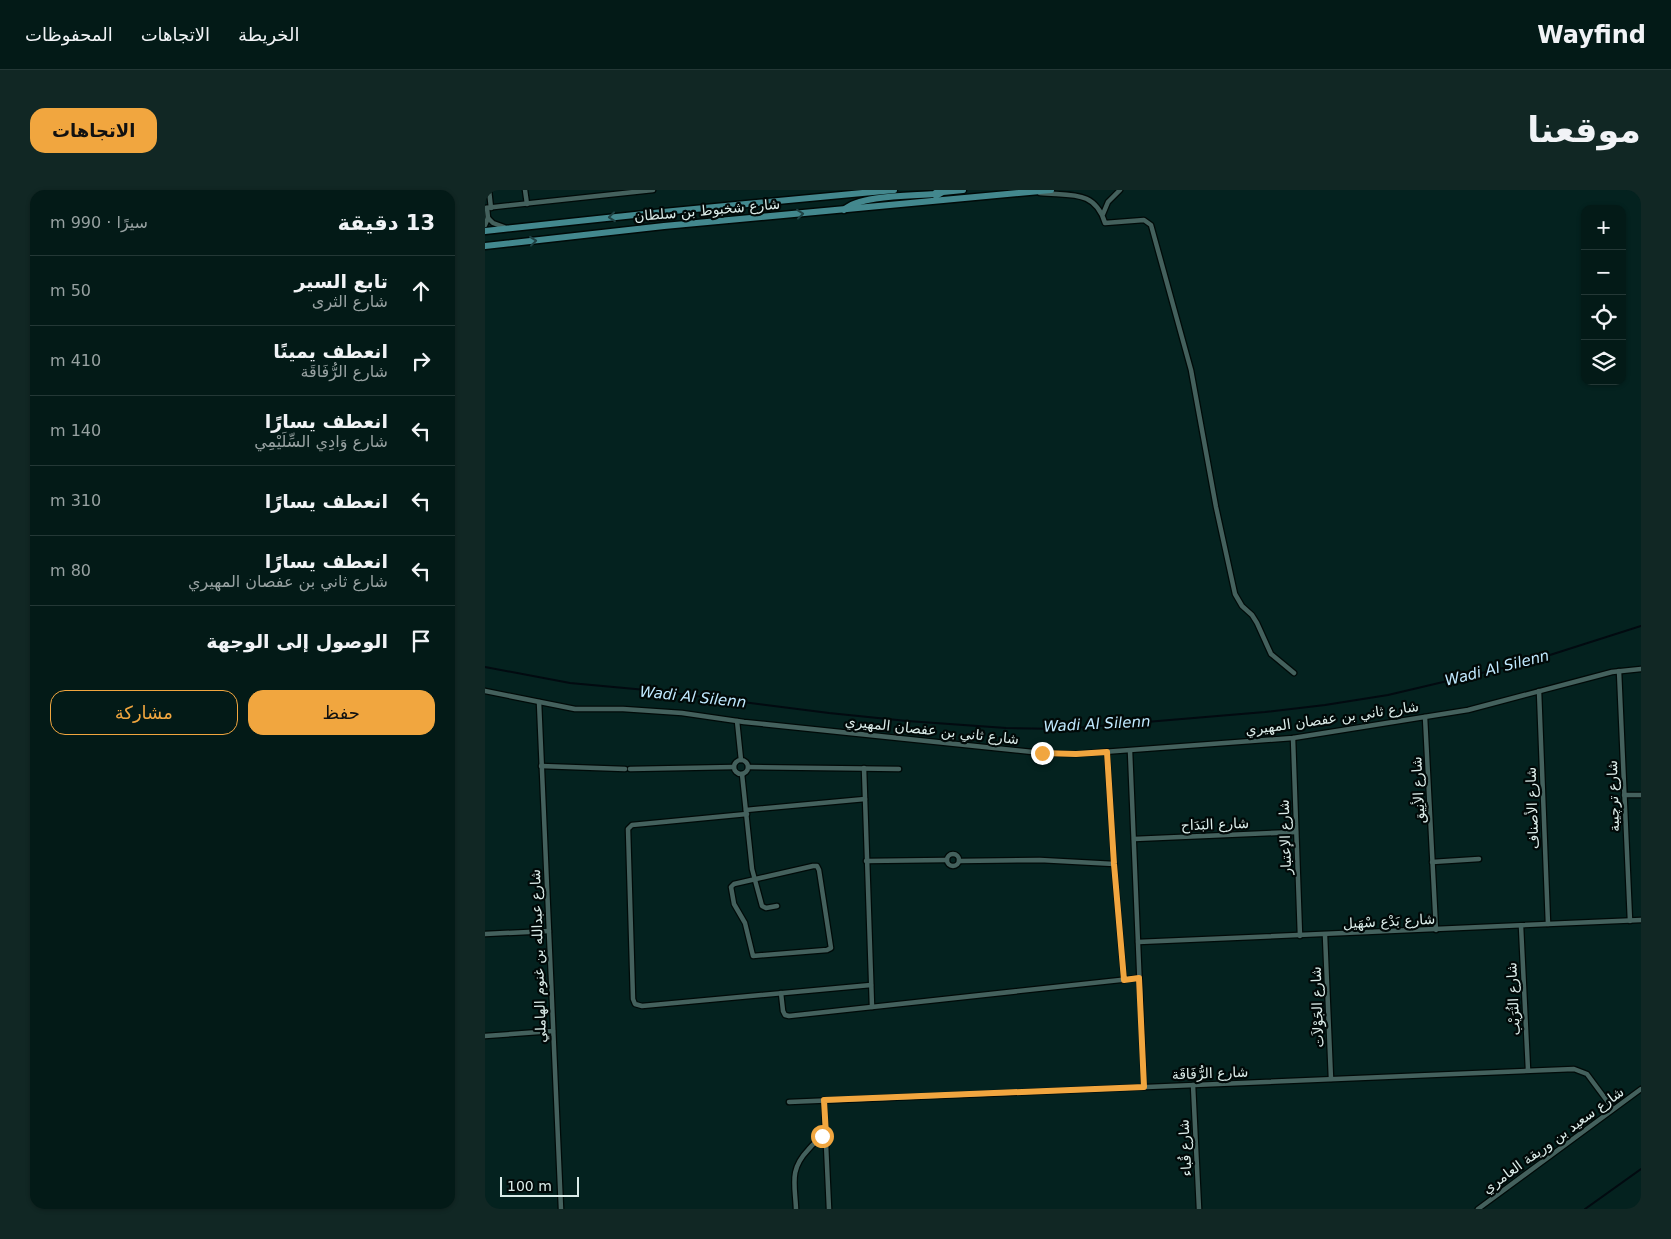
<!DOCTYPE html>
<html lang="ar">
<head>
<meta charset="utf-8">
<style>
  :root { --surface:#031a17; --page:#112724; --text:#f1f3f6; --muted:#97a1a1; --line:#243836; --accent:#f1a63f }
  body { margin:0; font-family:"DejaVu Sans","Noto Naskh Arabic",sans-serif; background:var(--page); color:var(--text); direction:rtl }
  .controls { position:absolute; right:15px; top:15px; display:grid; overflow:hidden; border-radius:10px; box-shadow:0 1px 4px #0004 }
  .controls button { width:45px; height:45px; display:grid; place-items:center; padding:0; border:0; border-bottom:1px solid var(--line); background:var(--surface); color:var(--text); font:25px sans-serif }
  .scale { position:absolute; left:15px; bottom:12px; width:79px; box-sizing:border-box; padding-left:5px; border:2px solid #dbece9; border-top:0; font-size:14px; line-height:18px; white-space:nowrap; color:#dbece9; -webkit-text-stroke:4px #010908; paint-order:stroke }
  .stop { position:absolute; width:15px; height:15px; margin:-11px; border:4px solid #f1a63f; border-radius:50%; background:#fff }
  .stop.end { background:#f1a63f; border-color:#fff; box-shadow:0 1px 5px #0008 }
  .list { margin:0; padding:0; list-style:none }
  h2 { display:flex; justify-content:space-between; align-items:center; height:65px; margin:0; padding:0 20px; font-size:21px }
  h2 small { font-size:16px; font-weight:400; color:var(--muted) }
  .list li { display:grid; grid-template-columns:32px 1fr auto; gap:15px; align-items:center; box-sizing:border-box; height:70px; padding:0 20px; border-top:1px solid var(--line) }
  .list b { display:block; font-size:19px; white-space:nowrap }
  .list p { margin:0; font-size:16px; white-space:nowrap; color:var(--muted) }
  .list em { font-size:16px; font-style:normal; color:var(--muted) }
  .actions { display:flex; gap:10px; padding:15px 20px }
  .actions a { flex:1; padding:11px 0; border:1px solid var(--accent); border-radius:15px; text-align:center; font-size:18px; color:var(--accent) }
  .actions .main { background:var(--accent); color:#111 }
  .icon { flex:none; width:28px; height:28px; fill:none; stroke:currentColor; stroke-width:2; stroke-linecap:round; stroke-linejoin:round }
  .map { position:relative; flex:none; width:1156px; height:1019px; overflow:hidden; direction:ltr; border-radius:15px }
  header { display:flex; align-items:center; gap:30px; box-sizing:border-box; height:70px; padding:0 25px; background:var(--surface); border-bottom:1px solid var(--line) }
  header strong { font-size:24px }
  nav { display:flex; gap:28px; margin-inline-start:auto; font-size:18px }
  .intro { display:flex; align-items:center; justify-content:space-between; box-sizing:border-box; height:120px; padding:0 30px }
  h1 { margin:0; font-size:35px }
  .button { padding:12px 22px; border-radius:15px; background:var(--accent); color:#111; font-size:18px; font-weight:700 }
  main { display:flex; gap:30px; padding:0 30px }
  aside { flex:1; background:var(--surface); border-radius:15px; box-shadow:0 1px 4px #0004 }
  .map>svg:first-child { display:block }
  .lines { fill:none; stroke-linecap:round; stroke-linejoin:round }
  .stream { stroke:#020a10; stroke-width:2 }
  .street-casing { stroke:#000a08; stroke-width:7 }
  .primary-casing { stroke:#000a08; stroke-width:9 }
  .street { stroke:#44615d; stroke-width:4.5 }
  .primary { stroke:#43888e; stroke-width:6 }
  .oneway { stroke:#1f4244 }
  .route { stroke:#f1a63f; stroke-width:6 }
  .labels { text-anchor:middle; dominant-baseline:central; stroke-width:4.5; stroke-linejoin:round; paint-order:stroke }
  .street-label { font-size:14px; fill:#dbece9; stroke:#010908 }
  .water-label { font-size:15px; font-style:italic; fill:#c0e9ff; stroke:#010908 }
</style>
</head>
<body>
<header>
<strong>Wayfind</strong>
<nav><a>الخريطة</a><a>الاتجاهات</a><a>المحفوظات</a></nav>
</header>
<div class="intro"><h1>موقعنا</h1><a class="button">الاتجاهات</a></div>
<main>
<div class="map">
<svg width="1156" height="1019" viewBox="0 0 1156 1019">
  <rect width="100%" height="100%" fill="#04221f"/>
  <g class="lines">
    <g class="stream">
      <polyline points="0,477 85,493 172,501 344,523 422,531 521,538 578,539 780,522 840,515 903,505 1043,472 1156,436"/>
      <polyline points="1100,1019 1156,979"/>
    </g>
    <g class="street-casing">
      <g id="street">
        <polyline points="4,0 6,18"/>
        <polyline points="40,0 42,14"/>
        <path d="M 555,3 C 587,6 610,0 620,33 L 659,30 L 666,35 L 706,180 L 731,317 L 750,404 L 757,416 L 767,425 L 772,433 L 786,464 L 809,483"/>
        <polyline points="0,18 168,0"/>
        <polyline points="618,24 623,12 635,0"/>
        <polyline points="3,28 8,33 19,37"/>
        <polyline points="0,35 3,28 2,18"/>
        <polyline points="1134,481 1145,731"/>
        <polyline points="0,501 90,519 138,519 197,523 259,532 557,563 591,564 808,548 983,520 1127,482 1156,479"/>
        <polyline points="1054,501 1063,734"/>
        <polyline points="54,512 76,1019"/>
        <polyline points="940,527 951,740"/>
        <polyline points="252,531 256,570"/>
        <polyline points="808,548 815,746"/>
        <polyline points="645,561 659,897"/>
        <polyline points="622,562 629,674 639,790"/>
        <circle cx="256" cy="577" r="7"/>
        <polyline points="56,576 140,579"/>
        <polyline points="263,577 414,579"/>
        <polyline points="379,578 387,817"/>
        <polyline points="145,579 249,577"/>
        <polyline points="257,584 267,679 277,716 281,718 292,716"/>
        <polyline points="1139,605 1156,605"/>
        <polyline points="261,620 380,609"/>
        <polyline points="262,624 147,635 143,639 148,809 150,814 157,816 386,795"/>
        <polyline points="649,649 811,642"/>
        <circle cx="468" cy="670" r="6"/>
        <polyline points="381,671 461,670"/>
        <polyline points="474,671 555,670 629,674"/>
        <polyline points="947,672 994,669"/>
        <polygon points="328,676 332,676 334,680 346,758 342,760 268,766 260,733 249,714 246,697 249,694"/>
        <polyline points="1036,736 1043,880"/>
        <polyline points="0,744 64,741"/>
        <polyline points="840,745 846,889"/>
        <polyline points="653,752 1156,730"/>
        <polyline points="296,803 298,821 300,825 304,826 654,788"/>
        <polyline points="0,846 68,841"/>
        <polyline points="708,895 714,1019"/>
        <polyline points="339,910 344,1019"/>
        <polyline points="304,912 1089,879 1102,884 1128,919"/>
        <path d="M 311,1019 C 310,994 304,980 323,960 C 328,954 333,949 341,945"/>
        <polyline points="993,1019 1156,899"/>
      </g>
    </g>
    <g class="primary-casing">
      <g id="primary">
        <polyline points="451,6 458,2 478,0"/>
        <path d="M 359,20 C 374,5 427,6 449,4 L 455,0"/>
        <polyline points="0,41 178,22 409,0"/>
        <polyline points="0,56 179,36 566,0"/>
      </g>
    </g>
    <use href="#street" class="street"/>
    <use href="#primary" class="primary"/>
  </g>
  <defs><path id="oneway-chevron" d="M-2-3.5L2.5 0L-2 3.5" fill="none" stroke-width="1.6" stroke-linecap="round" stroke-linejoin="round" transform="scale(1.25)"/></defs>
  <g class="oneway">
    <use href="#oneway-chevron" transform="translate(315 24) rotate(-6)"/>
    <use href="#oneway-chevron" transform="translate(127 27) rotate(174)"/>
    <use href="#oneway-chevron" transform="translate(48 51) rotate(-6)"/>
  </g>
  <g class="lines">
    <polyline class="route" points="337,946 341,945 339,910 659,897 654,788 639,790 629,674 622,562 591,564 557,563"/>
  </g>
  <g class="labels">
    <g class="street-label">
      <text transform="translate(222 20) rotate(-5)">شارع شخبوط بن سلطان</text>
      <text transform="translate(847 528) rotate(-8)">شارع ثاني بن عفصان المهيري</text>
      <text transform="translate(447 540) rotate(6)">شارع ثاني بن عفصان المهيري</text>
      <text transform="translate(933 600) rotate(-93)">شارع الأنِيق</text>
      <text transform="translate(1128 606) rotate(-92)">شارع ترچيبة</text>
      <text transform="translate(1047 618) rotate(-92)">شارع الأصناف</text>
      <text transform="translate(730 634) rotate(-2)">شارع البَدَاح</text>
      <text transform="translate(800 647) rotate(-92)">شارع الإعتبار</text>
      <text transform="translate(904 731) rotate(-3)">شارع بَدْع سْهَيل</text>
      <text transform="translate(53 766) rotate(-92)">شارع عبدالله بن غنوم الهاملي</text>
      <text transform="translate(1028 809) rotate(-93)">شارع الثُرَيْب</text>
      <text transform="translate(832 817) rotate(-92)">شارع الجَوْلاَت</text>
      <text transform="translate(725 883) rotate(-2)">شارع الرُّفَاقَة</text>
      <text transform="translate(1068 950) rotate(-36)">شارع سعيد بن وريقة العامري</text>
      <text transform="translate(700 958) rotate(-93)">شارع قُباء</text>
    </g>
    <g class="water-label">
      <text transform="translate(1012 478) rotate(-14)">Wadi Al Silenn</text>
      <text transform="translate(208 507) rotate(6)">Wadi Al Silenn</text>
      <text transform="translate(612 534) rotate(-3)">Wadi Al Silenn</text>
    </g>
  </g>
</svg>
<div class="controls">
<button>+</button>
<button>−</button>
<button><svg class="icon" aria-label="locate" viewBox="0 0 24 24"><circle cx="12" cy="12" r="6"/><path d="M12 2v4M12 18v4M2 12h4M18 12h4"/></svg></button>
<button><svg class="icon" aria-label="layers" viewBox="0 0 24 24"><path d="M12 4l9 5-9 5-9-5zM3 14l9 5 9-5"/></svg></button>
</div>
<div class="scale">100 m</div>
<div class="stop" style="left:337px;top:946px"></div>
<div class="stop end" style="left:557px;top:563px"></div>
</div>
<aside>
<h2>13 دقيقة<small>سيرًا · 990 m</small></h2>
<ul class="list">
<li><svg class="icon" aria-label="ahead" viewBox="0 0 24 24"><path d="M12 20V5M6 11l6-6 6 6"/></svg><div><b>تابع السير</b><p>شارع الثرى</p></div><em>50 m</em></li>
<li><svg class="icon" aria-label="right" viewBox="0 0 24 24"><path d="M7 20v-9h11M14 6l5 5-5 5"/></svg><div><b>انعطف يمينًا</b><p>شارع الرُّفَاقَة</p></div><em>410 m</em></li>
<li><svg class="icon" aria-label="left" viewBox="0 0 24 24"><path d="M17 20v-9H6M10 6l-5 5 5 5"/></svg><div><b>انعطف يسارًا</b><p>شارع وَادِي السِّلَيْمِي</p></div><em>140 m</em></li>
<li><svg class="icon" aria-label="left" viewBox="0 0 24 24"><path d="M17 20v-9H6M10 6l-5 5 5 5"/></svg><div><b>انعطف يسارًا</b></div><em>310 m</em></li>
<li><svg class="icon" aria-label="left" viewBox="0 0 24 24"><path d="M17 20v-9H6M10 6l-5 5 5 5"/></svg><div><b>انعطف يسارًا</b><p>شارع ثاني بن عفصان المهيري</p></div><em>80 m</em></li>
<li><svg class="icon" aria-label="arrive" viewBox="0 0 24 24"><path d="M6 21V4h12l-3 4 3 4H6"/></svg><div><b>الوصول إلى الوجهة</b></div></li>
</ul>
<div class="actions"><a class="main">حفظ</a><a>مشاركة</a></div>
</aside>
</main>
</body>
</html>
